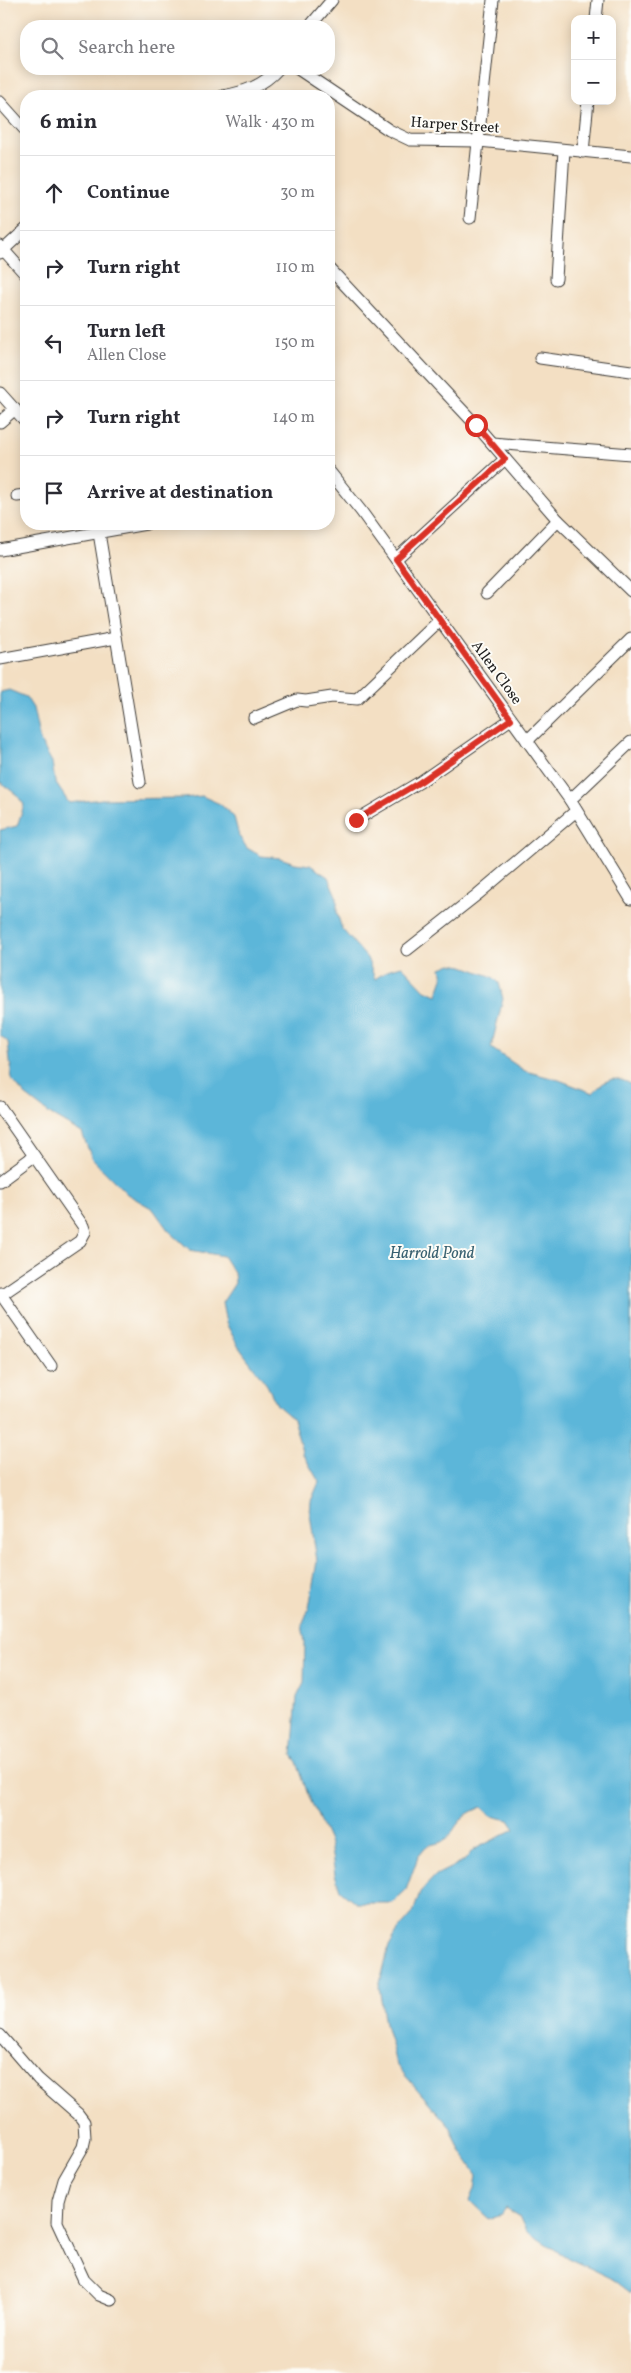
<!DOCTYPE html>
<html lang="en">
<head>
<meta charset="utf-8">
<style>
  :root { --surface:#fff; --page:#f7f7f7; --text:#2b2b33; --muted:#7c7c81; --line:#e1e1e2 }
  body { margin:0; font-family:Vollkorn,serif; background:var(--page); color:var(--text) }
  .controls { position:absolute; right:15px; top:15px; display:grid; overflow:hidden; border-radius:10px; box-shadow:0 2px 12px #0003 }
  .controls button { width:45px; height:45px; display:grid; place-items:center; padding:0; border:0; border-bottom:1px solid var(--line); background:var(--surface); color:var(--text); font:25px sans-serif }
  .stop { position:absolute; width:15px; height:15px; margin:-11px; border:4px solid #d93025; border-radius:50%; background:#fff }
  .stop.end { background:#d93025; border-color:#fff; box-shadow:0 1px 5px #0008 }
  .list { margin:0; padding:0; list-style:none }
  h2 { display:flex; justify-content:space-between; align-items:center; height:65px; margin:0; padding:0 20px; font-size:21px }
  h2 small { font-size:16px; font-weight:400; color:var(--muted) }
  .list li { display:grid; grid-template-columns:32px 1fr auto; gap:15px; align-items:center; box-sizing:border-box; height:75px; padding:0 20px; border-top:1px solid var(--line) }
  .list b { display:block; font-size:19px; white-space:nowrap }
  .list p { margin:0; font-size:16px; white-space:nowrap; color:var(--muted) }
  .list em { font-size:16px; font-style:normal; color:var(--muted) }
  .icon { flex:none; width:28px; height:28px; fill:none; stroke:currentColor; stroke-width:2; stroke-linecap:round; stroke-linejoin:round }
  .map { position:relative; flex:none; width:631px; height:2373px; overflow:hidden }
  .search { position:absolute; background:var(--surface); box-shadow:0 2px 12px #0003; left:20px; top:20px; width:315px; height:55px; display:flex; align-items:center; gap:12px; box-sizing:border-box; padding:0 18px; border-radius:20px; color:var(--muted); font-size:19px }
  .panel { position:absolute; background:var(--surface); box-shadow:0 2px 12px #0003; left:20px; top:90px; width:315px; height:440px; border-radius:20px }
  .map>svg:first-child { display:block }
  .water { fill:#5cb6d9; stroke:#3c697a }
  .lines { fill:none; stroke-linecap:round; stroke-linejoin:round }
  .street-casing { stroke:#3c3935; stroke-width:13 }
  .street { stroke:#fff; stroke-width:11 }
  .route { stroke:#d93025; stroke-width:6 }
  .labels { text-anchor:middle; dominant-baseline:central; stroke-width:4; stroke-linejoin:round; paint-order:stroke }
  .street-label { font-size:15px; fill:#1c1c1c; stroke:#fdfcf7 }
  .water-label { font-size:16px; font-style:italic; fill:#396171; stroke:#fdfcf7 }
</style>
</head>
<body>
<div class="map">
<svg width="631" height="2373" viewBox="0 0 631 2373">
  <rect width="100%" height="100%" fill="#fdfcf7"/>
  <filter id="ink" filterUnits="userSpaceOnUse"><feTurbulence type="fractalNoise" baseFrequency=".02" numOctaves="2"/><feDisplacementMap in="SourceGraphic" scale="10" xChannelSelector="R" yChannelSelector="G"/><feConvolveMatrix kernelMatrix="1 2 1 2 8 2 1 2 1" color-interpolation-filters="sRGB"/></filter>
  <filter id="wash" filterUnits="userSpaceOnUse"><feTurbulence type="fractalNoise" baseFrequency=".0096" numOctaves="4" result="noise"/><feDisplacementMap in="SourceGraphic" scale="20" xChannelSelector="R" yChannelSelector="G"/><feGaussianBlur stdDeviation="1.12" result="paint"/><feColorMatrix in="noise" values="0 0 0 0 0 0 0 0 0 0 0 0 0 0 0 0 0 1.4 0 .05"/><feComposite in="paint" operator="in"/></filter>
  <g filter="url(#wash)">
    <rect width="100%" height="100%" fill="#f3dfc3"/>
    <path class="water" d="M 9,690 L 26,697 L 33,708 L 40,741 L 52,762 L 55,782 L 69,803 L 102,799 L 184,798 L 202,796 L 220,804 L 234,817 L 239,836 L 247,848 L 261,856 L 280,858 L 295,863 L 310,865 L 328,877 L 337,898 L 337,913 L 342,929 L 367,958 L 375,979 L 390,969 L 402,966 L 425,990 L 437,995 L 443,978 L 441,968 L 451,964 L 463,966 L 493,977 L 499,983 L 503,999 L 491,1048 L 525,1071 L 559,1080 L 593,1093 C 606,1079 613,1075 631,1084 L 631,2293 L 614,2280 L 568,2258 L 526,2231 L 519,2216 L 506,2208 L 501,2215 L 489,2219 L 470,2201 L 475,2189 L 477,2175 L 460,2150 L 451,2128 L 397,2066 L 385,2024 L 379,1987 L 389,1946 L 399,1929 L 413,1913 L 420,1892 L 436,1875 L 464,1861 L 473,1850 L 515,1829 L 509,1820 L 491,1816 L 481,1807 C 476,1810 468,1812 464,1817 C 448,1832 454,1842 428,1845 L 418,1857 L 406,1890 L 392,1903 L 356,1903 L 340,1890 L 335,1874 L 330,1844 L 307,1792 L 297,1762 L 292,1755 L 297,1697 L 304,1683 L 305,1642 L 302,1625 L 309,1608 L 317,1561 L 310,1514 L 311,1501 L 319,1482 L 303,1454 L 293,1419 L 277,1405 L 267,1385 L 238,1346 L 226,1323 L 222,1303 L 235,1283 L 234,1273 L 223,1256 L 190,1250 L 168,1230 L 153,1209 L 127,1194 L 92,1159 L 82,1133 L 51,1115 L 25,1095 L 12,1080 L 8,1042 L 0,1035 L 0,830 L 17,826 L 24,805 L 17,795 L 0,782 L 0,695 L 1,692 Z"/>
  </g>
  <g filter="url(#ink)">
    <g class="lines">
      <g class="street-casing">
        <g id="street">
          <polyline points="596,19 598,0"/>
          <polyline points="310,26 332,0"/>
          <polyline points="298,69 389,130 410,140 479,141 631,156"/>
          <path d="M 223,96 C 244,92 263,86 278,69"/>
          <polyline points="0,102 26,131"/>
          <polyline points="583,152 588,101"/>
          <polyline points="470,218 493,0"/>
          <polyline points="0,246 26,275"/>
          <polyline points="0,253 26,229"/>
          <polyline points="329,268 476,425 558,520 631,591"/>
          <polyline points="556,279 564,150"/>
          <polyline points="540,358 631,371"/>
          <polyline points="0,393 26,422"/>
          <polyline points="0,422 15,409"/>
          <polyline points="492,443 631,454"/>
          <polyline points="329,471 361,511 570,800 631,899"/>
          <polyline points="17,496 26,495"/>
          <polyline points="99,533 140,782"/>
          <polyline points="0,550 146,524"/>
          <polyline points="396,559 505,459"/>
          <polyline points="487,593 558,520"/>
          <polyline points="0,659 116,638"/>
          <polyline points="254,718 297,700 306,701 332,697 357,699 440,620"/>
          <polyline points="527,741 631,639"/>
          <polyline points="570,800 631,742"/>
          <polyline points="356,820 420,782 511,719"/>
          <polyline points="407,950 478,894 576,811"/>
          <polyline points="0,1107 83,1226 85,1232 80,1241 1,1295"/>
          <polyline points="0,1181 34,1156"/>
          <polyline points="0,1293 51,1366"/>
          <polyline points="0,2035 38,2079 78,2114 84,2122 85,2138 83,2147 64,2180 58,2201 57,2222 84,2280 99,2295 111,2300"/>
        </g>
      </g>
      <use href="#street" class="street"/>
    </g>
  </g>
  <g class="lines" filter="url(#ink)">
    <polyline class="route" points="356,820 420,782 511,719 396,559 505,459 476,425"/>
  </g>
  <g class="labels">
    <g class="street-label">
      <text transform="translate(455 126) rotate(4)">Harper Street</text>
      <text transform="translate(496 673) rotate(54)">Allen Close</text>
    </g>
    <g class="water-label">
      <text x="432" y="1254">Harrold Pond</text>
    </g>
  </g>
</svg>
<div class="controls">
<button>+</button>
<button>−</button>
</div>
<div class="stop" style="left:476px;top:425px"></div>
<div class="stop end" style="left:356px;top:820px"></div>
<div class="search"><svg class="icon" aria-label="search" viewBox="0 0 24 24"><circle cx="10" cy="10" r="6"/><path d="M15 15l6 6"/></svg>Search here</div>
<section class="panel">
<h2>6 min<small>Walk · 430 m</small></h2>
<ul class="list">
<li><svg class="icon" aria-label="ahead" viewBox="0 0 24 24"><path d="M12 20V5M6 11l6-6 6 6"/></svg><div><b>Continue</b></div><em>30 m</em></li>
<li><svg class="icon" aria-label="right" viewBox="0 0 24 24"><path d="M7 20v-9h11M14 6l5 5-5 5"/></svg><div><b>Turn right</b></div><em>110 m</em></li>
<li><svg class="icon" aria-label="left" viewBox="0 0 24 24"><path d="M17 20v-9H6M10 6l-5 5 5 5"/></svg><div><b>Turn left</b><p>Allen Close</p></div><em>150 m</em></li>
<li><svg class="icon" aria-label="right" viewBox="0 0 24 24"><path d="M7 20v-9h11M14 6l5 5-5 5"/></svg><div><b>Turn right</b></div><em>140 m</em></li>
<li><svg class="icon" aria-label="arrive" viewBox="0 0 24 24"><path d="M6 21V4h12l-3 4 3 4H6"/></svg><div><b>Arrive at destination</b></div></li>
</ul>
</section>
</div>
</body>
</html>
